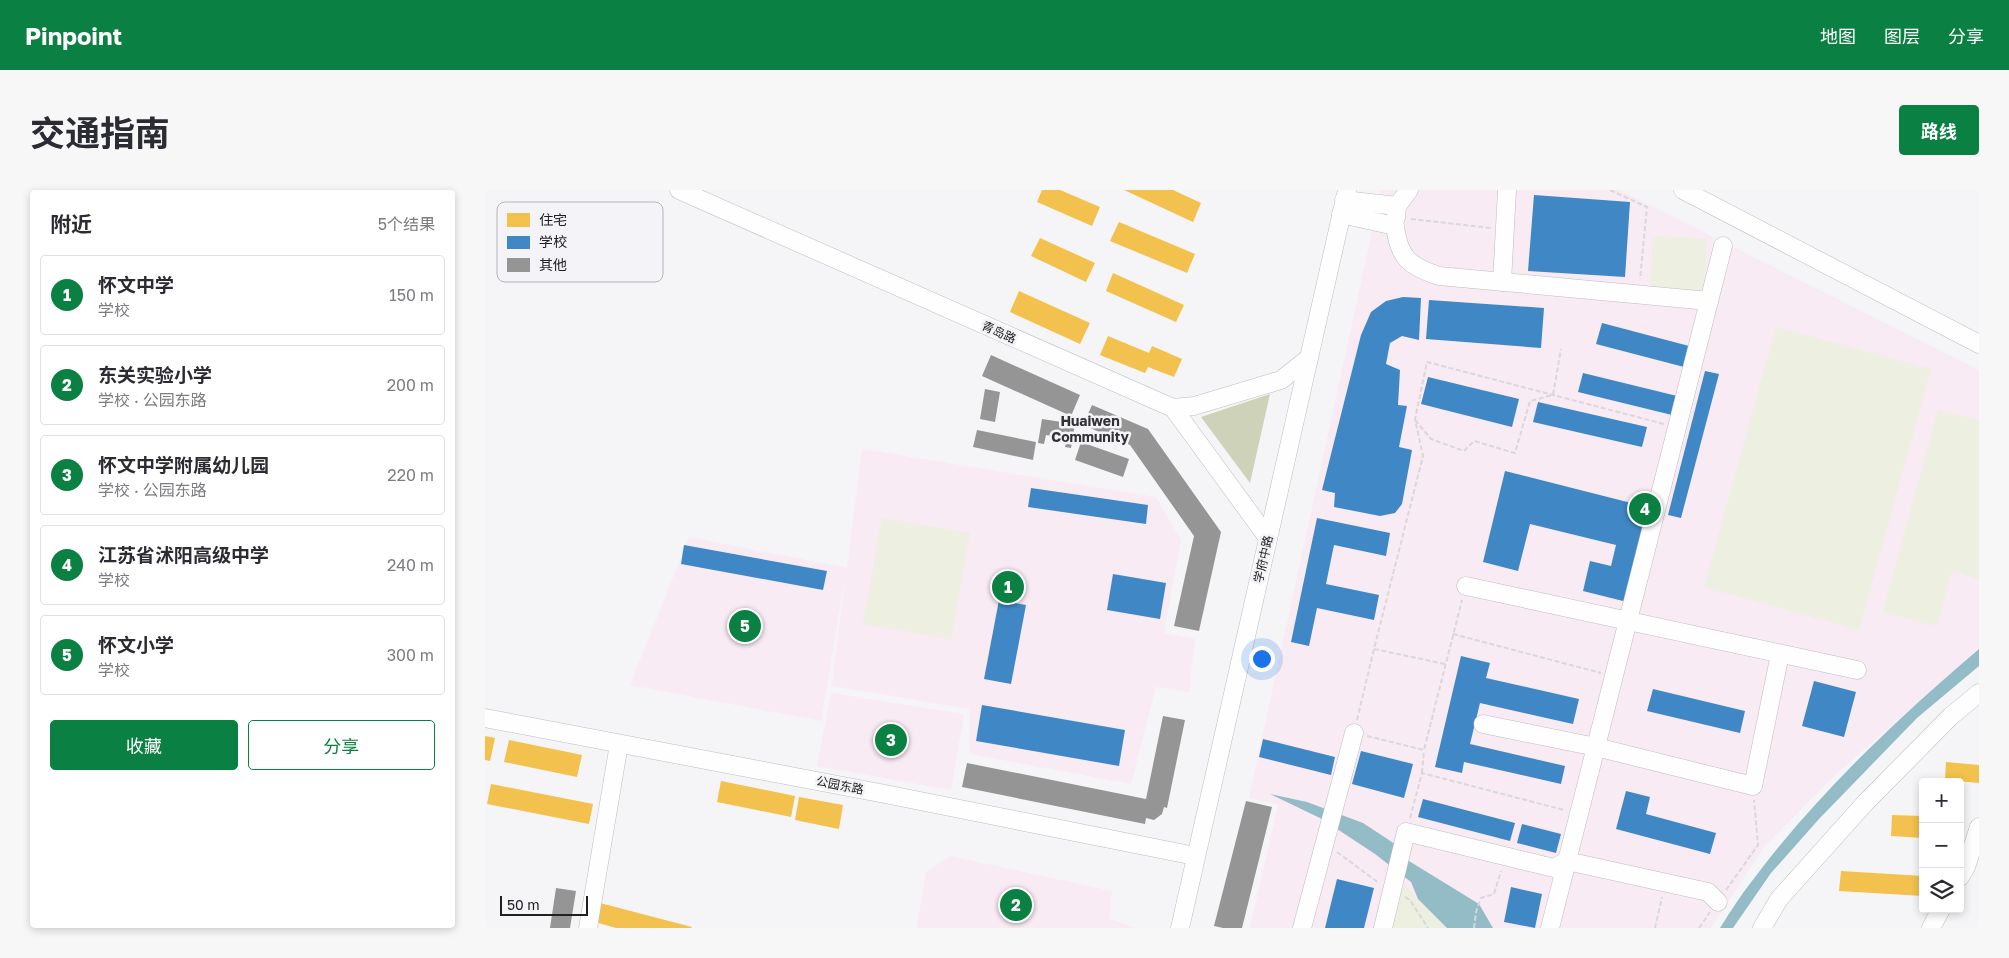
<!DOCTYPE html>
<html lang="zh">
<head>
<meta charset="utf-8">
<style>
  :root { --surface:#fff; --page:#f7f7f7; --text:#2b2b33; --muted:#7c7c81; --line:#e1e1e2; --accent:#0b8043 }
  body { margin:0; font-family:"Golos Text","Noto Sans SC",sans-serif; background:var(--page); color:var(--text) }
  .controls { position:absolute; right:15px; bottom:15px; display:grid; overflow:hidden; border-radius:5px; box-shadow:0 2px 8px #0003 }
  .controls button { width:45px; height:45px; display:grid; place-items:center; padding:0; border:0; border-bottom:1px solid var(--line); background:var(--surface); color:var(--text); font:25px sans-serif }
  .scale { position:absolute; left:15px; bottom:12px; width:88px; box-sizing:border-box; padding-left:5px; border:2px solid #202021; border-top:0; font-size:14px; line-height:18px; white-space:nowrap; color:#202021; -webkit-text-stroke:4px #f4f4f8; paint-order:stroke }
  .you { position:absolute; left:776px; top:468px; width:18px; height:18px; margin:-12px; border:4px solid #fff; border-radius:50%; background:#1a73e8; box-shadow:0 0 0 8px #1a73e833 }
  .badge { display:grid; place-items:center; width:32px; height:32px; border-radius:50%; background:var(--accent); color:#fff; font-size:16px; font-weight:700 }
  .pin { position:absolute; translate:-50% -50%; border:2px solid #fff; box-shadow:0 1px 5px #0006 }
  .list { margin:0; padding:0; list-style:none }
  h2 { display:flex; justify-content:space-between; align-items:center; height:65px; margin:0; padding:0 20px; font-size:21px }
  h2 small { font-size:16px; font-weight:400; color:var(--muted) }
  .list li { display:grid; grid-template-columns:32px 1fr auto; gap:15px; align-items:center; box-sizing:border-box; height:80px; margin:0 10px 10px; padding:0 10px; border:1px solid var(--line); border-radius:5px }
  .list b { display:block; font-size:19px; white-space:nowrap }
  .list p { margin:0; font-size:16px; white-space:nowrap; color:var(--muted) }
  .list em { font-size:16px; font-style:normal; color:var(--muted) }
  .actions { display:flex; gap:10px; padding:15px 20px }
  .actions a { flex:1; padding:11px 0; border:1px solid var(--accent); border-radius:5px; text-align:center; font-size:18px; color:var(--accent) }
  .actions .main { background:var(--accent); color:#fff }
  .icon { flex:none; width:28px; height:28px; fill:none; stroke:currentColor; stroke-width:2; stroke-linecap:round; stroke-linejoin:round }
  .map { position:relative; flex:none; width:1494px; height:738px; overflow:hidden; border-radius:5px }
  header { display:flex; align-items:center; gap:30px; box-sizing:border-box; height:70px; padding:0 25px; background:var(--accent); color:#fff }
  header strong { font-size:24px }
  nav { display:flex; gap:28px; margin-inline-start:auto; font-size:18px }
  .intro { display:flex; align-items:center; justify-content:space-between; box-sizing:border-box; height:120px; padding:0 30px }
  h1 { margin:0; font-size:35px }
  .button { padding:12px 22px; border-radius:5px; background:var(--accent); color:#fff; font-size:18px; font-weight:700 }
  main { display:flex; gap:30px; padding:0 30px }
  aside { flex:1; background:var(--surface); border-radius:5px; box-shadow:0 2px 8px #0003 }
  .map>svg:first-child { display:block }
  .education { fill:#f8ebf3 }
  .green { fill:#edefe0 }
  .forest { fill:#ced2b9 }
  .water { fill:#94bcc6 }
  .homes { fill:#f2c14e }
  .schools { fill:#3f88c5 }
  .building { fill:#969596 }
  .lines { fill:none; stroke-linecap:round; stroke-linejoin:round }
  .minor-casing { stroke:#bdbdbf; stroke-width:19 }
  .path { stroke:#d8d8d9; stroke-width:2; stroke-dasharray:5 2.5; stroke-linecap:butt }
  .minor { stroke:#fefefe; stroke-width:18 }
  .labels { text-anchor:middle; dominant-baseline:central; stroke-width:5; stroke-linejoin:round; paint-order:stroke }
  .street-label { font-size:12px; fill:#202021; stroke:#f4f4f8 }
  .neighbourhood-label { font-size:14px; font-weight:bold; fill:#323235; stroke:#f4f4f8 }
  .key { fill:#f4f4f8; stroke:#b4b4b8; stroke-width:1 }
  .key-label { font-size:14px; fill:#202021 }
</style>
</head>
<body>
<header>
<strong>Pinpoint</strong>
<nav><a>地图</a><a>图层</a><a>分享</a></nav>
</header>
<div class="intro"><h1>交通指南</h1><a class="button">路线</a></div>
<main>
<aside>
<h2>附近<small>5个结果</small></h2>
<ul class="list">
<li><span class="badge">1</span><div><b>怀文中学</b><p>学校</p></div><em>150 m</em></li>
<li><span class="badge">2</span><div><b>东关实验小学</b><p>学校 · 公园东路</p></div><em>200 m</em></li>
<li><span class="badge">3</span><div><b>怀文中学附属幼儿园</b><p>学校 · 公园东路</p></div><em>220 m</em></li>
<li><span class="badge">4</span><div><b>江苏省沭阳高级中学</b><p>学校</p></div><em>240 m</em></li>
<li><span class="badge">5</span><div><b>怀文小学</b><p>学校</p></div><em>300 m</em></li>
</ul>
<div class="actions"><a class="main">收藏</a><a>分享</a></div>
</aside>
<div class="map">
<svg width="1494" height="738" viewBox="0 0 1494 738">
  <rect width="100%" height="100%" fill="#f5f5f7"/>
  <g class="education">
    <polygon points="896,0 1135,0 1494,180 1494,458 1346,589 1279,657 1226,738 765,738 793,615 764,608"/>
    <polygon points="377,259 671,307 696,350 679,443 710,449 704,502 671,497 646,594 485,564 484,519 347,496 360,388 336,531 145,495 204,347 362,378"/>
    <polygon points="346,503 479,524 466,600 332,576"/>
    <polygon points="465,666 627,701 624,729 653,738 432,738 441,682"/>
  </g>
  <g class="green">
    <polygon points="1168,46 1222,49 1219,101 1165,97"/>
    <polygon points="1291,137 1446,179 1374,440 1219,397"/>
    <polygon points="1453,220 1494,230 1494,389 1467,381 1452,436 1398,422"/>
    <polygon points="397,328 485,343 466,449 378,434"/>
    <polygon points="916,692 961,738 906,738"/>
  </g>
  <polygon class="forest" points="785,204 765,293 716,227"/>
  <g class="water">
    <path d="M 1494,459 L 1494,476 L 1432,528 L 1334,629 L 1286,683 L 1248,738 L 1235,738 C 1245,722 1255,706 1267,691 C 1332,604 1412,529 1494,459 Z"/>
    <polygon points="785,604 822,612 878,633 910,654 924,671 994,714 1008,738 962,738 933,709 926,692 890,664 837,629"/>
  </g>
  <g class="homes">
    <polygon points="557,0 575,0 615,17 607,36 552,12"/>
    <polygon points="639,0 688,0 716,13 708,32"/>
    <polygon points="634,32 710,64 702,83 625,51"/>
    <polygon points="555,48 610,73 601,92 546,66"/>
    <polygon points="628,83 699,115 691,132 621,101"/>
    <polygon points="534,101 605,133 595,154 525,122"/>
    <polygon points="623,146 664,163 667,156 697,169 689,187 663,177 660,183 615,165"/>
    <polygon points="0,546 10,548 5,571 0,570"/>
    <polygon points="24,550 97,565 92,587 19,572"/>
    <polygon points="1461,572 1494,575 1494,593 1460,590"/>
    <polygon points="236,591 310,606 306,627 232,612"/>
    <polygon points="6,594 108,614 104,634 2,614"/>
    <polygon points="314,607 358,615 354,639 310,630"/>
    <polygon points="1407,625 1438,626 1438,648 1406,646"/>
    <polygon points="1356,681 1438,686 1438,706 1354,701"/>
    <polygon points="115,713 207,737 206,738 131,738 110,732"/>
  </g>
  <g class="schools">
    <polygon points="1049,5 1145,12 1140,87 1043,81"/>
    <polygon points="918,107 936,108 934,150 917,146 905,153 901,174 915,180 913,215 922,216 914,257 927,260 917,314 910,323 895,326 849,317 850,303 837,300 876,145 886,122 901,111"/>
    <polygon points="944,110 1059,118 1056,158 941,149"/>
    <polygon points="1117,133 1204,156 1199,177 1111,154"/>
    <polygon points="1220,181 1234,184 1196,328 1183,325"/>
    <polygon points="1098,183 1192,206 1187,225 1093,202"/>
    <polygon points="943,187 1034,209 1027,237 936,214"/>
    <polygon points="1053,212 1162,237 1157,257 1048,232"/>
    <polygon points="1020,281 1166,318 1142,412 1098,401 1105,371 1126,376 1131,355 1045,334 1033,381 998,372"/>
    <polygon points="546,298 663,315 661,334 543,317"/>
    <polygon points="832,328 905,343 901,366 849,355 841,394 894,405 889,430 832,418 824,456 806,452"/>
    <polygon points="199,355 342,381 338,400 196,374"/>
    <polygon points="628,384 681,393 675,429 622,420"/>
    <polygon points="514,410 541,415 526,494 499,489"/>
    <polygon points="976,466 1005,473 1001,488 1094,509 1088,534 995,513 985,554 1080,576 1076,594 979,572 977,583 950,577"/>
    <polygon points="1329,491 1371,502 1359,547 1317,536"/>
    <polygon points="1168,499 1260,521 1255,543 1162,521"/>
    <polygon points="497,515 640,540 634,576 491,551"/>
    <polygon points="778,549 850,567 846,585 774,567"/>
    <polygon points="876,561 928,574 919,608 867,594"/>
    <polygon points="1141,601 1165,607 1161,624 1231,643 1225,664 1131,639"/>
    <polygon points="938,609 1030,633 1025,651 933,627"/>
    <polygon points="1037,634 1076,644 1071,663 1032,653"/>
    <polygon points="852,689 889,698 879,738 840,738"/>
    <polygon points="1026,697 1057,704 1050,738 1019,732"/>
  </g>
  <g class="building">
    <polygon points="506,165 595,205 586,226 497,186"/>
    <polygon points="500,199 515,202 510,232 495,229"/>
    <polygon points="607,215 663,239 736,342 714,441 689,436 709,346 645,255 598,235"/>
    <polygon points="557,229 590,234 586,258 580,257 582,249 561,245 559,254 553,253"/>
    <polygon points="492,240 551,252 548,270 488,257"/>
    <polygon points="596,252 644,269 638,287 590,270"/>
    <polygon points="678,526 700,530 682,618 679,617 677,624 669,630 661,628 660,634 477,597 482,573 661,609"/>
    <polygon points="761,611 787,617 757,738 738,738 729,736"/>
    <polygon points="71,698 91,701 85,738 65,738"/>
  </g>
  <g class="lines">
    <g class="minor-casing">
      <g id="minor">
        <polyline points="194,0 688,218 783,348"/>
        <polyline points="1198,0 1494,154"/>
        <polyline points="859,10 912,16"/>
        <path d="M 856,24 L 910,36 C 914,68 924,76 954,86 L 1224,111"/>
        <polyline points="911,28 912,16 924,0"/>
        <polyline points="1017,92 1022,0"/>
        <polyline points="688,218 709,216 796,190 824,168"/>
        <polyline points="981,396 1372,480"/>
        <polyline points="0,528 400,604 710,666"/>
        <polyline points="998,534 1111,557 1268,596 1295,464"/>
        <polyline points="1475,687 1481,677 1494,637"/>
        <polyline points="103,738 134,554"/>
        <polyline points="695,738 862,0"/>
        <polyline points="817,738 869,543"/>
        <polyline points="898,738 921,642 1069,678 1082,671 1223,702 1233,712"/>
        <polyline points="1065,738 1238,56"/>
        <polyline points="1277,738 1294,709 1381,612 1466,526 1494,503"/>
        <polyline points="1446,738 1456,719"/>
      </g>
    </g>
    <g class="path">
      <polyline points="1125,0 1162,17 1155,89"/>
      <polyline points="926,29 1006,38"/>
      <polyline points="930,230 946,249 979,261 989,251 1030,263 1045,211 1068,205 1076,159"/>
      <polyline points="968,444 1116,483"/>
      <polyline points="960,474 889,459 938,266 930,229 942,172 1179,234"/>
      <polyline points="872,530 889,459"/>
      <polyline points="882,546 939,560 977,410"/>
      <polyline points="937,583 939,561"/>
      <polyline points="925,628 937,583 1079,620"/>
      <polyline points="852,662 894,693"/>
      <polyline points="1241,700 1273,655 1269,610"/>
      <polyline points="920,707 925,710 943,738"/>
      <polyline points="989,738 991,722 996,708 1009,704 1016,681"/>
      <polyline points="1170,738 1177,707"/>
      <polyline points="1214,738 1225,722"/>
    </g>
    <use href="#minor" class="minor"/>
  </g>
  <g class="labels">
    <g class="street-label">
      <text transform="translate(514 142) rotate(24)">青岛路</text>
      <text transform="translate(778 369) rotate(-77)">学府中路</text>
      <text transform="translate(355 595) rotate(11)">公园东路</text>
    </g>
    <g class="neighbourhood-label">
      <text x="605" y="230">Huaiwen<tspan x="605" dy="16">Community</tspan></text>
    </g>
  </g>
  <rect x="12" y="12" width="166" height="80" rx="8" class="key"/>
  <rect x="22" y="23" width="23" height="14" fill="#f2c14e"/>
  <rect x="22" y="46" width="23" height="13" fill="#3f88c5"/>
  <rect x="22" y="68" width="23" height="14" fill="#969596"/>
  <g class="key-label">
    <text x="54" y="35">住宅</text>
    <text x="54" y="57">学校</text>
    <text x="54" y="80">其他</text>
  </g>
</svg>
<div class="controls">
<button>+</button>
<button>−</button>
<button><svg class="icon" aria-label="layers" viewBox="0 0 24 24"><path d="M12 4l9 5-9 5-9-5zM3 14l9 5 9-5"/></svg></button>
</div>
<div class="scale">50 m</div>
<div class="you"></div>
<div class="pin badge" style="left:523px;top:397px">1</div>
<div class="pin badge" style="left:531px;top:715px">2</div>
<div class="pin badge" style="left:406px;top:550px">3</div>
<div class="pin badge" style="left:1160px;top:319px">4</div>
<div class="pin badge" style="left:260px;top:436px">5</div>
</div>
</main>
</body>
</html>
